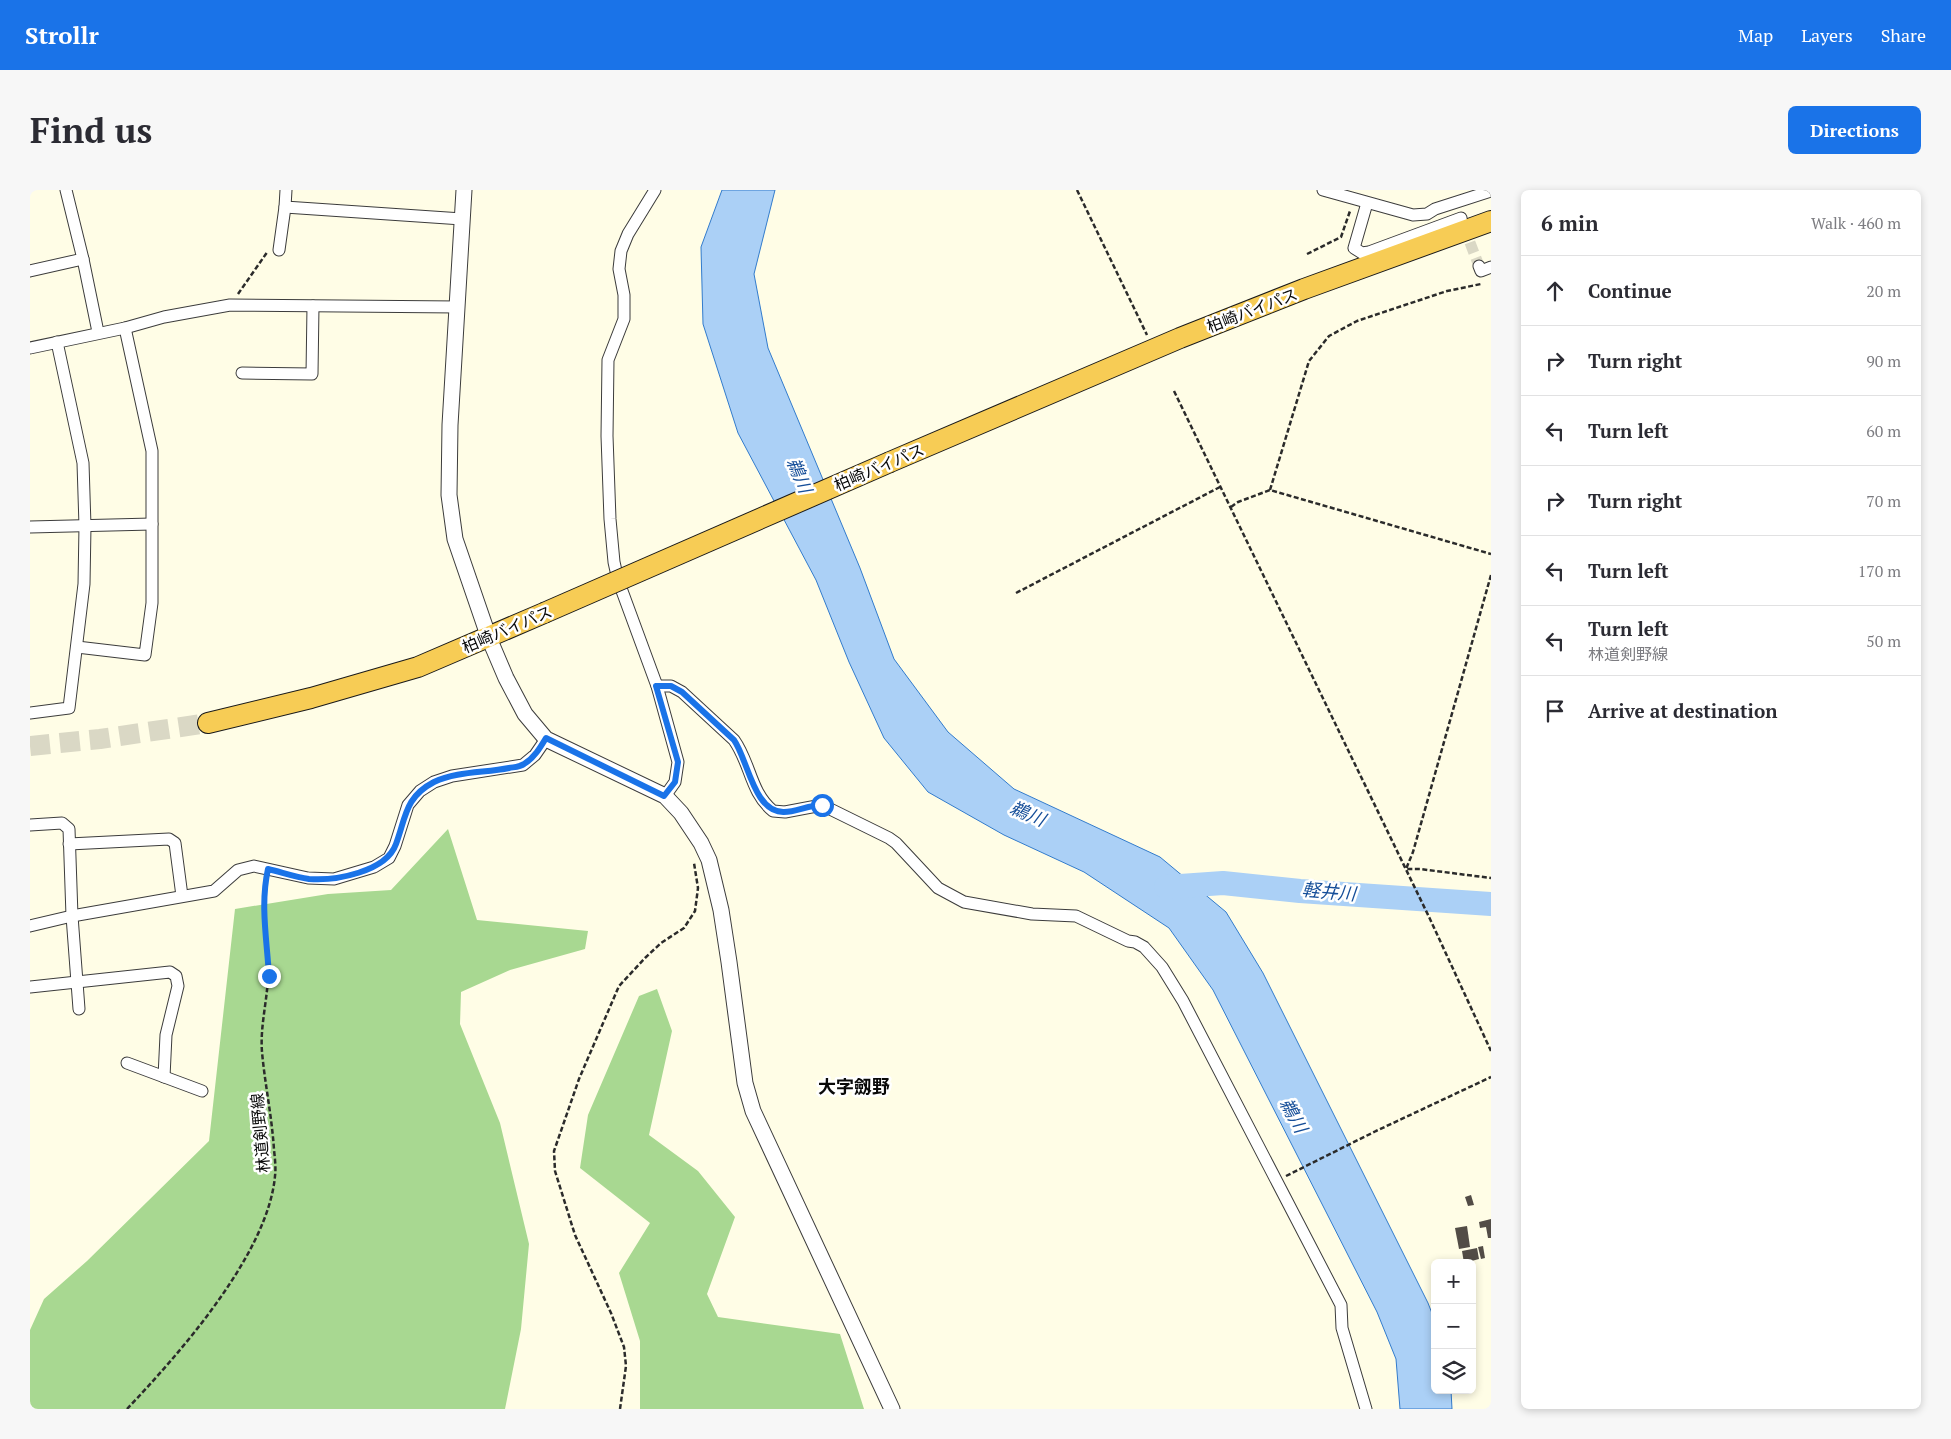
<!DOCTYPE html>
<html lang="en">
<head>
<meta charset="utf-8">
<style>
  :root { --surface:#fff; --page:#f7f7f7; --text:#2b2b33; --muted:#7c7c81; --line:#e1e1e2; --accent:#1a73e8 }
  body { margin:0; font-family:"PT Serif","Noto Sans JP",serif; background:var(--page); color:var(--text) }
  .controls { position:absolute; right:15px; bottom:15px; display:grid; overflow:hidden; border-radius:8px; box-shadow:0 2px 8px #0003 }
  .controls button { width:45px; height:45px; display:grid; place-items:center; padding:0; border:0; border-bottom:1px solid var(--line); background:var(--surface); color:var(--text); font:25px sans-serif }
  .stop { position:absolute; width:15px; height:15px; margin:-11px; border:4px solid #1a73e8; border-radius:50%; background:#fff }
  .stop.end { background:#1a73e8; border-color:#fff; box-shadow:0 1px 5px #0008 }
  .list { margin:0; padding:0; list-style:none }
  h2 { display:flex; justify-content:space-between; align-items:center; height:65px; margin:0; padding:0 20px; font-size:21px }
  h2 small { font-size:16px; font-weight:400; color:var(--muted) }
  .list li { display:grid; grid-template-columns:32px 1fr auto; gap:15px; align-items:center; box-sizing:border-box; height:70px; padding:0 20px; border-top:1px solid var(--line) }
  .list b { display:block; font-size:19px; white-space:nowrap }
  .list p { margin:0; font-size:16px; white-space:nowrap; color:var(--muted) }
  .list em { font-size:16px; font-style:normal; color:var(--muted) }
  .icon { flex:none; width:28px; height:28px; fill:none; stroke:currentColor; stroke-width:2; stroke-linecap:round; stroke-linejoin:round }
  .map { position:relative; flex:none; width:1461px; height:1219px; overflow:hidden; border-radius:8px }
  header { display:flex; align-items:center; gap:30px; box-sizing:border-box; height:70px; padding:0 25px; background:var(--accent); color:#fff }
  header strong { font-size:24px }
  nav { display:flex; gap:28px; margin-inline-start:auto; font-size:18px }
  .intro { display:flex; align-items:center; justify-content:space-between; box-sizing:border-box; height:120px; padding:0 30px }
  h1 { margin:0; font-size:35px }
  .button { padding:12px 22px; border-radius:8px; background:var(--accent); color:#fff; font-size:18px; font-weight:700 }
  main { display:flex; gap:30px; padding:0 30px }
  aside { flex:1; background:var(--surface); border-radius:8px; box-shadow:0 2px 8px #0003 }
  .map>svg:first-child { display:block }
  .forest { fill:#a8d891 }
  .water { fill:#abd0f6; stroke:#327bcc }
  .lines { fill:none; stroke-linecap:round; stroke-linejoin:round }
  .river { stroke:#abd0f6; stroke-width:24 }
  .building { fill:#524c46 }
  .minor-tunnel { stroke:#dad8c5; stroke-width:11; stroke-dasharray:11 5.5; stroke-linecap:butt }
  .trunk-tunnel { stroke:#dad8c5; stroke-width:20; stroke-dasharray:20 10; stroke-linecap:butt }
  .minor-casing { stroke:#3c3c3c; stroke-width:13 }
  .tertiary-casing { stroke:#3c3c3c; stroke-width:17 }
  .trunk-casing { stroke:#1a1a1a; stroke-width:22 }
  .path { stroke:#2b2b2b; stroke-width:2.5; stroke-dasharray:5 2.5; stroke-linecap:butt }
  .minor { stroke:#fff; stroke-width:11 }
  .tertiary { stroke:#fff; stroke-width:15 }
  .trunk { stroke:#f7cc55; stroke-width:20 }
  .trunk-bridge-casing { stroke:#1a1a1a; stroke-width:22; stroke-linecap:butt }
  .trunk-bridge { stroke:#f7cc55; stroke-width:20 }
  .route { stroke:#1a73e8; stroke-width:6 }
  .labels { text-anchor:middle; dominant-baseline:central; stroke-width:5; stroke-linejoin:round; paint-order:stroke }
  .street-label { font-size:16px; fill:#090909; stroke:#fff }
  .water-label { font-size:18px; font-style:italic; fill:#154e99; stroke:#fff }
  .neighbourhood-label { font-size:18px; font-weight:bold; fill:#090909; stroke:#fff }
</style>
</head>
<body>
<header>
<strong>Strollr</strong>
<nav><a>Map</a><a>Layers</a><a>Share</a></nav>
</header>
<div class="intro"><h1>Find us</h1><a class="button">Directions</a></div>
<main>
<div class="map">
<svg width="1461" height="1219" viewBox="0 0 1461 1219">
  <rect width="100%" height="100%" fill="#fffde6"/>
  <g class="forest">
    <polygon points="418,639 447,730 558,741 555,759 480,780 431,802 430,834 470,933 499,1054 491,1139 475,1219 0,1219 0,1140 14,1109 57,1071 179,951 205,719 298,704 361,700"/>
    <polygon points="627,799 642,841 619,945 668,981 705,1027 677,1104 688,1127 810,1144 834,1219 610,1219 610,1151 589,1083 620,1033 550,978 558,925 609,806"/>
  </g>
  <polygon class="water" points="692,0 745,0 724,84 738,158 830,378 864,469 918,542 984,599 1130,667 1196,722 1233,783 1398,1113 1405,1131 1405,1200 1421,1200 1422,1219 1370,1219 1366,1169 1347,1122 1183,800 1139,738 1054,682 974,645 898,602 854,548 819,472 786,390 708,243 673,134 671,57"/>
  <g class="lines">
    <polyline class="river" points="1136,697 1193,693 1270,701 1461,714"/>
  </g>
  <g class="building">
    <polygon points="1441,1005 1444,1015 1438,1016 1435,1007"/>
    <polygon points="1461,1029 1461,1048 1458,1048 1456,1037 1450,1038 1449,1032"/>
    <polygon points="1437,1036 1440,1057 1429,1059 1425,1038"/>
    <polygon points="1453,1056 1455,1068 1451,1069 1448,1057"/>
    <polygon points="1447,1058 1449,1069 1434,1073 1432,1061"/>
  </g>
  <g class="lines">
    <polyline class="minor-tunnel" points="1434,37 1449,76"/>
    <polyline class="trunk-tunnel" points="0,556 70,549 178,533"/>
    <g class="minor-casing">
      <g id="minor">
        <polyline points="36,0 53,69 68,142"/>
        <polyline points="256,0 255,17 432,29"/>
        <polyline points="625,0 598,44 591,61 589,79 594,105 594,129 578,170 577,246 580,329 584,372 588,390 627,496 648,572 645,592 635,606"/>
        <polyline points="1293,0 1383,25 1397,24 1405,19 1461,1"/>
        <polyline points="1337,13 1324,58 1332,63 1339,62 1431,28 1432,33"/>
        <polyline points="249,60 255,17"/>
        <polyline points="1449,76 1451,81 1461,77"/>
        <polyline points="0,81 53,69"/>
        <polyline points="0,158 95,138 134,127 200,115 428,117"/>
        <polyline points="212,183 282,184 283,116"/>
        <polyline points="0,337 122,334"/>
        <polyline points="47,457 115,465 122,413 122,261 95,138"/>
        <path d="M 627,496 L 641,496 L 652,502 L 704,550 C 721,574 720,602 743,621 L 755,622 L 792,615 L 859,648 L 866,653 L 908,698 L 934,712 L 1002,724 L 1046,726 L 1098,751 L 1105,752 L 1114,757 L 1132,777 L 1153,811 L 1311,1115 L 1312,1138 L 1336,1219"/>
        <polyline points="0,523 39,518 54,394 55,336 53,273 27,152"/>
        <polyline points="0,635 32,633 39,639 42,726 49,819"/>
        <polyline points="39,654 139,649 145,653 152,706"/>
        <polyline points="0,736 42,726 184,701 208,680 224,676 278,688 304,689 344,677 359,668 365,656 378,615 390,601 404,592 422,586 493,575 505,565 516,549"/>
        <polyline points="0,797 140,782 146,786 148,796 136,845 134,887"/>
        <polyline points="97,873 172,901"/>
      </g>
    </g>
    <g class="tertiary-casing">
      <polyline id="tertiary" points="434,0 420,235 419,305 425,349 459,448 476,488 495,524 516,549 635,606 651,623 671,653 679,670 691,720 699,772 715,893 723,921 862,1219"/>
    </g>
    <g class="trunk-casing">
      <g id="trunk">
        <polyline points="860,272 1150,148 1274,99 1461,31"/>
        <polyline points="178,533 281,508 388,477 514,423"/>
      </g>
    </g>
    <g class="path">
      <polyline points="1047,0 1117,145"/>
      <polyline points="1277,64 1311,47 1320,21"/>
      <polyline points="208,104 238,61"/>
      <polyline points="1144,201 1400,729 1461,861"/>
      <polyline points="1240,300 1279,171 1299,146 1327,131 1417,101 1451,94"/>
      <polyline points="1201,317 1208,312 1240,300 1461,364"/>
      <polyline points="1461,385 1383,662 1376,679 1390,679 1461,688"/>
      <polyline points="986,403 1190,297"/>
      <polyline points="1256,986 1346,941 1461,887"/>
      <path d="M 97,1219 C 149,1164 238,1064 245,986 C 246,978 245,969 244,960 C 242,927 235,895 232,862 C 230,837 237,812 238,787 C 240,754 229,722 236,689"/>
      <polyline points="590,1219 596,1176 594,1157 581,1123 545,1045 525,981 524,961 549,889 589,796 615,768 631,753 654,738 665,721 668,698 664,673"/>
    </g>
    <use href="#minor" class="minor"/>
    <use href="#tertiary" class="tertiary"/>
    <use href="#trunk" class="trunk"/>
    <g class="trunk-bridge-casing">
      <polyline id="trunk-bridge" points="514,423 860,272"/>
    </g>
    <use href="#trunk-bridge" class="trunk-bridge"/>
  </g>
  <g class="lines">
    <path class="route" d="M 239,786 C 237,750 230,715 238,679 C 251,682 265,687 279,689 C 305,691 356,682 366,654 C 376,627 375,607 404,592 C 427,581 455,583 479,578 C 484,577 490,577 494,574 C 504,568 510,558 516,548 L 634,606 L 645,592 L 648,572 L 626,496 L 641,496 L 652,502 L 704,550 C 718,570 724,623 754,622 C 766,622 779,615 792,615"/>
  </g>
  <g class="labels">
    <g class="street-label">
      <text transform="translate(1222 120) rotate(-21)">柏崎バイパス</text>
      <text transform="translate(849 277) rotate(-23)">柏崎バイパス</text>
      <text transform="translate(477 439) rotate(-23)">柏崎バイパス</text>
      <text transform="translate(230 943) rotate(-95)">林道剣野線</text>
    </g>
    <g class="water-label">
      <text transform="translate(770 285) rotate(67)">鵜川</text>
      <text transform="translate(998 623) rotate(23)">鵜川</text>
      <text transform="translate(1299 701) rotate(5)">軽井川</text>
      <text transform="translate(1264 925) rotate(61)">鵜川</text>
    </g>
    <g class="neighbourhood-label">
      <text x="824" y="896">大字劔野</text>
    </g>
  </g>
</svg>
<div class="controls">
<button>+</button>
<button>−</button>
<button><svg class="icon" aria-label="layers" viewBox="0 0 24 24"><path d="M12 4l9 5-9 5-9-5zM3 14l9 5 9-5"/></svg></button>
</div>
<div class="stop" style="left:792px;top:615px"></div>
<div class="stop end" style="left:239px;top:786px"></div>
</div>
<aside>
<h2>6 min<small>Walk · 460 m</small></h2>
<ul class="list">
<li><svg class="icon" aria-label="ahead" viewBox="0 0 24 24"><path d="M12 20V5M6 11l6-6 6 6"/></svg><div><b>Continue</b></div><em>20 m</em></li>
<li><svg class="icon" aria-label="right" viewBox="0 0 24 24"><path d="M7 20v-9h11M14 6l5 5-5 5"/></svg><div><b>Turn right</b></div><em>90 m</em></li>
<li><svg class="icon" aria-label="left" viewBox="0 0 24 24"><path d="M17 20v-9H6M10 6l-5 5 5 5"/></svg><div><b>Turn left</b></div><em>60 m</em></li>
<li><svg class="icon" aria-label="right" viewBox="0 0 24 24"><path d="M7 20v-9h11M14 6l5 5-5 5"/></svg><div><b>Turn right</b></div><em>70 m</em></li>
<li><svg class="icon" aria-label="left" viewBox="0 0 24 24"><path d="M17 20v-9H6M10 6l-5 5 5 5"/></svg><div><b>Turn left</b></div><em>170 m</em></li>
<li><svg class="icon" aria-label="left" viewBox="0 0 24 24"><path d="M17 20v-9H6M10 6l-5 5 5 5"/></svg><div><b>Turn left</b><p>林道剣野線</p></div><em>50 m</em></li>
<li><svg class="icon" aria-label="arrive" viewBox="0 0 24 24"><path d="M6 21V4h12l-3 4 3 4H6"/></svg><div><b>Arrive at destination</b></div></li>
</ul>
</aside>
</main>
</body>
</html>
